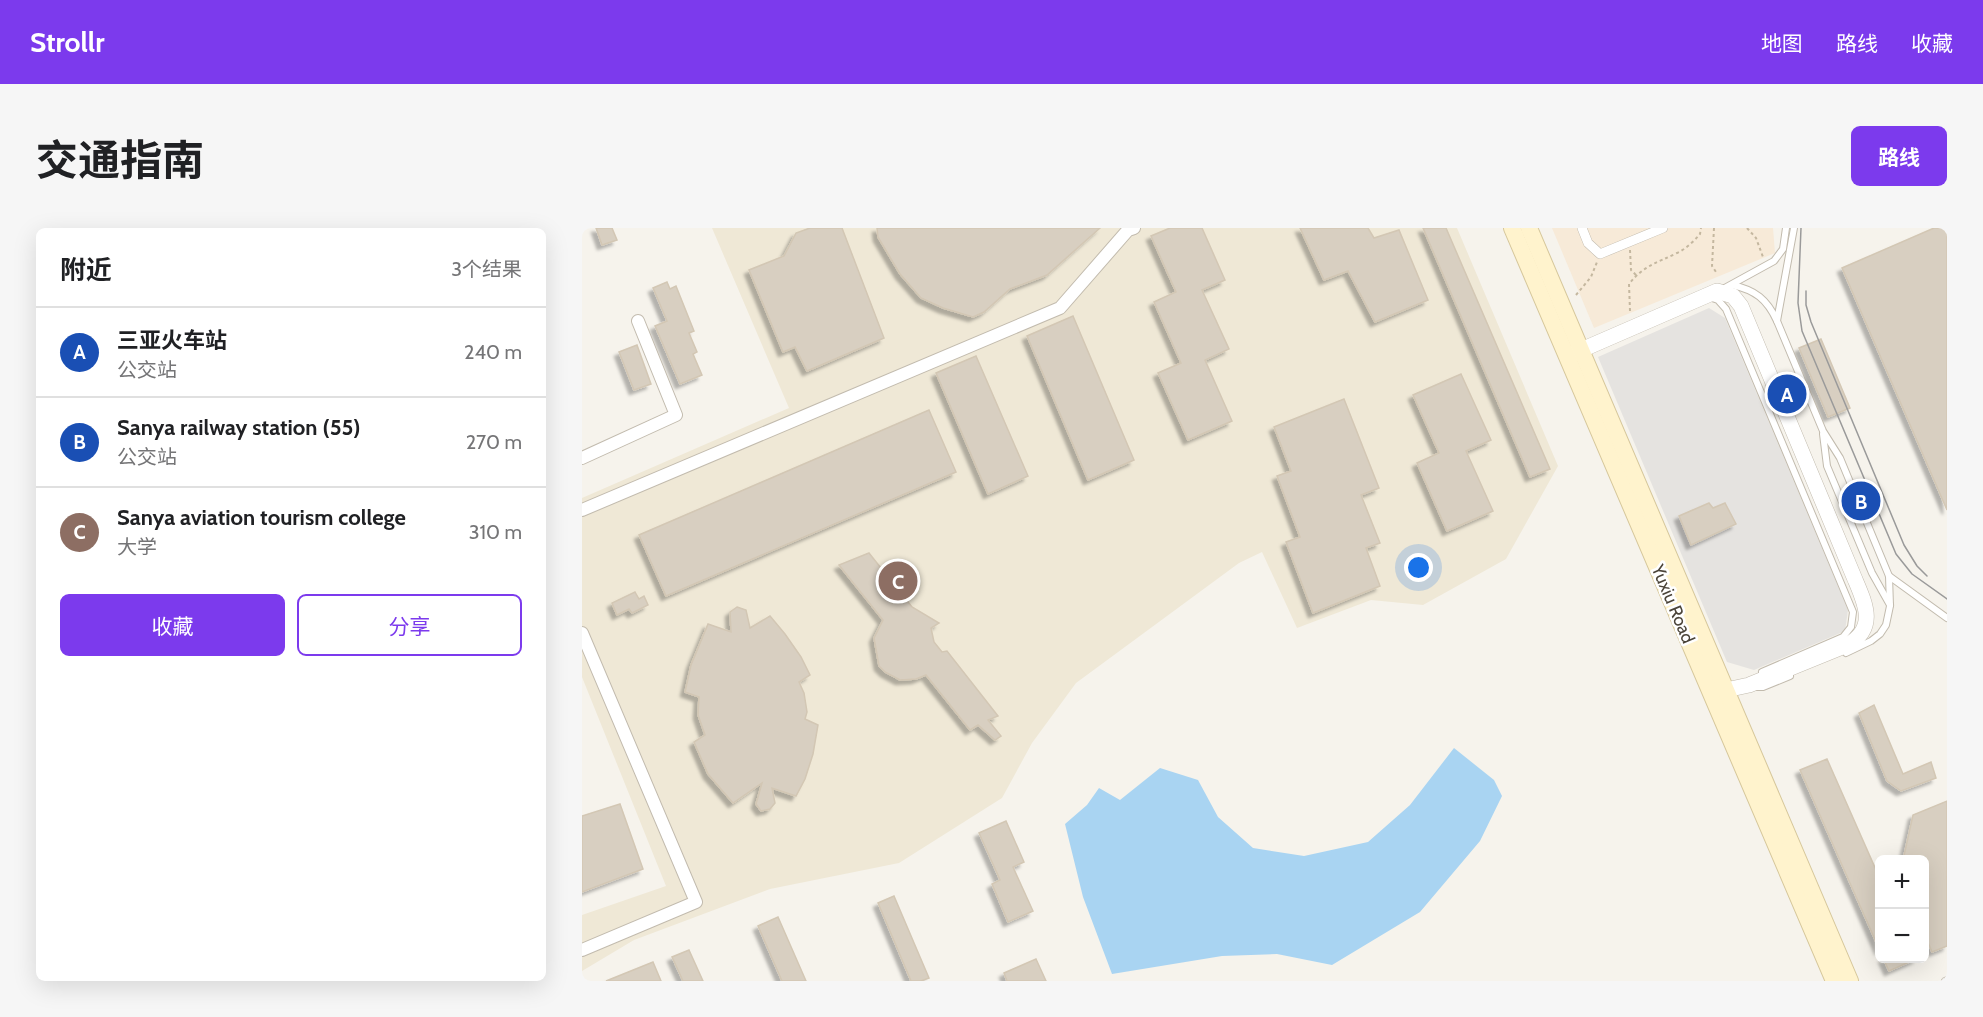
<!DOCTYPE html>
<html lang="zh">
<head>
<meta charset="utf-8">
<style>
  :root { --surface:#fff; --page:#f6f6f6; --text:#202124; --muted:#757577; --line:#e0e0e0; --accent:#7c3aed }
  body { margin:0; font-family:Cabin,"Noto Sans SC",sans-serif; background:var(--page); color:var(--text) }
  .controls { position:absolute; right:18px; bottom:18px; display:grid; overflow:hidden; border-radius:9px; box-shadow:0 6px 24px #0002 }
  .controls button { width:54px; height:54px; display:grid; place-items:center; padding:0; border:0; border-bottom:2px solid var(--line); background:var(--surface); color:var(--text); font:30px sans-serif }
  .you { position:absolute; left:837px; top:340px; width:21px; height:21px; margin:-15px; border:4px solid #fff; border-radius:50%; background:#1a73e8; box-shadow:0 0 0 9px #1a73e833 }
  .badge { display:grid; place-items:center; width:39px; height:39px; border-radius:50%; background:var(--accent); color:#fff; font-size:20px; font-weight:700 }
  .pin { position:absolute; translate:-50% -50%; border:3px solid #fff; box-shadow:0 2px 6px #0006 }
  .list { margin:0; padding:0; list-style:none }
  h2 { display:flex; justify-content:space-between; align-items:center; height:78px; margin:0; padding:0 24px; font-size:26px }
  h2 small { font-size:20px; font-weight:400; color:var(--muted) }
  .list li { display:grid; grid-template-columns:39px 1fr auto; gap:18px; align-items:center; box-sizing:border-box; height:90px; padding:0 24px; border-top:2px solid var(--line) }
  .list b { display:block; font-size:22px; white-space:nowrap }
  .list p { margin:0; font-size:20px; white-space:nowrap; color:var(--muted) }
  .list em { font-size:20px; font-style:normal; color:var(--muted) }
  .actions { display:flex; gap:12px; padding:18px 24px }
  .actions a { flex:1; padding:14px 0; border:2px solid var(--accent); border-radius:9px; text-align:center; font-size:21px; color:var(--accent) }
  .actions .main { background:var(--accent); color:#fff }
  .map { position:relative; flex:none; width:1365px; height:753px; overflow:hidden; border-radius:9px }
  header { display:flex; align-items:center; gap:36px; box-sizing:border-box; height:84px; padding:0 30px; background:var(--accent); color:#fff }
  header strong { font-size:28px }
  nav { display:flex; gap:33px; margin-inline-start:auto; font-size:21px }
  .intro { display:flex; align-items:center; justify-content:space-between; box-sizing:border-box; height:144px; padding:0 36px }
  h1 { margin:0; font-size:42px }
  .button { padding:15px 27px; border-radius:9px; background:var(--accent); color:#fff; font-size:21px; font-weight:700 }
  main { display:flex; gap:36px; padding:0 36px }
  aside { flex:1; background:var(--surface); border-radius:9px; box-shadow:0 6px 24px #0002 }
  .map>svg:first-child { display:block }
  .commercial { fill:#f7ead8 }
  .education { fill:#efe8d6 }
  .parking { fill:#e5e3e0 }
  .water { fill:#a9d4f2 }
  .building { fill:#d8cfc1; stroke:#d3c7b4; stroke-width:1.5; filter:url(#shadow) }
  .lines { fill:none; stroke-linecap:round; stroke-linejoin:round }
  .service-casing { stroke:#c2bbae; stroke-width:8 }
  .pedestrian-casing { stroke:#c2bbae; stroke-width:10 }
  .minor-casing { stroke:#c2bbae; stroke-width:14 }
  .tertiary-casing { stroke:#c2bbae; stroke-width:16 }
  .secondary-casing { stroke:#d6c79b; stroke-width:18 }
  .path { stroke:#c4b79f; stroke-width:2; stroke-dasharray:3 3; stroke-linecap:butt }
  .service { stroke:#fff; stroke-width:6 }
  .pedestrian { stroke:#fff; stroke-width:9 }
  .minor { stroke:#fff; stroke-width:12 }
  .tertiary { stroke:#fff; stroke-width:15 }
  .secondary { stroke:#fff3cd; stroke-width:16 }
  .tram { stroke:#9a9a9a; stroke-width:1.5 }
  .labels { text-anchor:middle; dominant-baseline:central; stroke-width:5; stroke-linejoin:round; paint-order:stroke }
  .street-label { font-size:18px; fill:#4b4439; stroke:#fff }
</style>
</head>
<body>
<header>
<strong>Strollr</strong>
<nav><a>地图</a><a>路线</a><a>收藏</a></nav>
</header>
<div class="intro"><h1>交通指南</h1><a class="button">路线</a></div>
<main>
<aside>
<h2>附近<small>3个结果</small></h2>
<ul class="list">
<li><span class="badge" style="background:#1a4fb4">A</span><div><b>三亚火车站</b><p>公交站</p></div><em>240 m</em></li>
<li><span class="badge" style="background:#1a4fb4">B</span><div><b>Sanya railway station (55)</b><p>公交站</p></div><em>270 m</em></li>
<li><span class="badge" style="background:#8d6e63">C</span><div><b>Sanya aviation tourism college</b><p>大学</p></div><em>310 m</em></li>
</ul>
<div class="actions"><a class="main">收藏</a><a>分享</a></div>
</aside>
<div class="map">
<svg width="1365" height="753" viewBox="0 0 1365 753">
  <defs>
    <filter id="shadow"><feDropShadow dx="-4.5" dy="4.5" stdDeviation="1.5" flood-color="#0004"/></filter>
  </defs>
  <rect width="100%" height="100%" fill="#f6f3ec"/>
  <polygon class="commercial" points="970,0 1191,0 1193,25 1012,100"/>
  <polygon class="education" points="130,0 875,0 976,238 924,331 841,377 789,372 715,400 680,324 657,335 494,455 450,515 420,570 317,635 188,661 52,712 0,743 0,687 84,658 0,449 0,270 207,180"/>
  <polygon class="parking" points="1127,80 1143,90 1266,382 1263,403 1172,442 1145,434 1016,129"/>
  <polygon class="water" points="872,520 912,552 920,568 898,613 838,684 750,737 695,726 640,728 530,746 501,669 483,596 505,577 517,560 538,572 578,540 616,552 636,589 671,620 722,628 786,614 828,577"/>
  <g class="building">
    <polygon points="14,0 30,0 35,12 20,17"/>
    <polygon points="228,0 260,0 302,110 225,143 213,119 201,124 167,42 202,28 214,5"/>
    <polygon points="295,0 518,0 465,47 428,61 402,84 391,89 361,80 339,70 318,46 296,9"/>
    <polygon points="588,0 620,0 643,52 620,62 647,121 623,132 650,193 606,212 576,145 599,135 572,74 594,64 569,8"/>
    <polygon points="718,0 786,0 792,10 817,2 846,72 793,94 766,43 742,52"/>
    <polygon points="841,0 864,0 968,241 948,249"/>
    <polygon points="1352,0 1365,0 1365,282 1260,40"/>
    <polygon points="85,54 88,61 94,58 112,103 107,105 115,124 111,126 120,147 98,156 73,98 85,93 71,60"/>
    <polygon points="491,88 552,232 506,252 445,108"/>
    <polygon points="1239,111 1268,180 1246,189 1217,120"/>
    <polygon points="55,117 69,156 52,162 37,124"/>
    <polygon points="394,128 446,248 406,266 354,145"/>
    <polygon points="879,146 909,212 884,223 911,283 865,303 835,235 857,225 831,167"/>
    <polygon points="762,171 797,260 779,267 798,315 784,320 798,358 731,385 704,314 718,309 695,248 709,243 692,199"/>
    <polygon points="347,182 374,244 84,368 57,307"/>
    <polygon points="1127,275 1131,280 1143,275 1154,296 1109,317 1097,288"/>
    <polygon points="287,325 330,379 357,395 349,400 352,414 360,424 365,423 416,488 406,492 419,508 413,512 396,497 388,502 344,447 334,451 318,452 303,444 297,438 292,410 301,392 257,337"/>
    <polygon points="53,364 57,371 62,368 66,377 50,385 47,381 35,387 30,375"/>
    <polygon points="155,379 164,382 168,400 188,388 203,406 219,429 228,447 217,454 222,465 225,484 223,491 236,497 231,526 223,551 214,568 190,560 193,575 188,581 179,583 174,576 180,555 151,575 126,546 112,514 123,507 116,487 117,469 103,464 109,437 126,396 149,404 148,384"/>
    <polygon points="1292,477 1321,546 1349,534 1354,550 1319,563 1305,553 1277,485"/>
    <polygon points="1245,531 1298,651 1298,723 1218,542"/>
    <polygon points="1365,573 1365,718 1350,724 1342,705 1342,632 1321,632 1331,587"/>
    <polygon points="38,576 61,641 0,664 0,588"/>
    <polygon points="424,593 442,634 431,639 451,683 426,694 410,656 418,652 397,605"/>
    <polygon points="312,668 347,750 339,753 329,753 296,675"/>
    <polygon points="196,689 224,753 200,753 176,698"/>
    <polygon points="107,722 121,753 101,753 90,729"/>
    <polygon points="1301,730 1336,730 1307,743"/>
    <polygon points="454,731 464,753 425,753 422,745"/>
    <polygon points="71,734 79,753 24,753"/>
  </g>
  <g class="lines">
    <g class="service-casing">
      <g id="service">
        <polyline points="1212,0 1195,93 1241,203 1258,230 1307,348 1308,378 1304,397 1298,406 1289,413 1264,425"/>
        <path d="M 1150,57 C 1173,62 1185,71 1195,93"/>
        <polyline points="1141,61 1192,33 1201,21 1204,0"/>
        <polyline points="1130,70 1136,72 1144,81 1271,384 1269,399 1261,409 1180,444"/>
        <polyline points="1241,206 1245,238 1290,345 1308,377"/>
        <polyline points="1307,348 1365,390"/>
        <polyline points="1175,459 1181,459 1208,448"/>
        <polyline points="1363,753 1365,752"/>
      </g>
    </g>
    <g class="pedestrian-casing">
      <polyline id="pedestrian" points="1000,0 1006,15 1018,26 1081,0"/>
    </g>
    <g class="minor-casing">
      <g id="minor">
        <polyline points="0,230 94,187 56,93"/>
        <polyline points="0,282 478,80 546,2 552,0"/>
        <polyline points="0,405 114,674 0,722"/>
      </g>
    </g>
    <g class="tertiary-casing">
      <path id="tertiary" d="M 990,126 L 1135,63 L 1151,68 L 1159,78 L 1272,349 C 1283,375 1296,400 1265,417 L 1167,457 L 1135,464"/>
    </g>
    <g class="secondary-casing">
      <g id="secondary">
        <polyline points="930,0 1252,753"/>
        <polyline points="947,0 1268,753"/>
      </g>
    </g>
    <g class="path">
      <polyline points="1132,0 1130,38 1134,44"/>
      <polyline points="1165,0 1174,10 1181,29"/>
      <polyline points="1048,22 1049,42 1054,47"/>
      <polyline points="994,67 1009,49 1015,34"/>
      <path d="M 1048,83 L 1047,56 C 1062,37 1075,35 1095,25 C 1104,21 1112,13 1118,6 L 1119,0"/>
    </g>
    <use href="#service" class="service"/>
    <use href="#pedestrian" class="pedestrian"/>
    <use href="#minor" class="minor"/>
    <use href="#tertiary" class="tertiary"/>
    <use href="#secondary" class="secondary"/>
    <g class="tram">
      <polyline points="1219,0 1216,75 1220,103 1314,326 1330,346 1365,371"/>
      <polyline points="1224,63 1224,77 1229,94 1322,317 1335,338 1345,348"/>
    </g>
  </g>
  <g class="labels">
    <g class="street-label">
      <text transform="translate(1091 376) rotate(67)">Yuxiu Road</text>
    </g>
  </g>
</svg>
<div class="controls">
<button>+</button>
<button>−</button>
</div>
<div class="you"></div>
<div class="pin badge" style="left:1205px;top:166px;background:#1a4fb4">A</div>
<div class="pin badge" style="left:1279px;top:273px;background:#1a4fb4">B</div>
<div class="pin badge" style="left:316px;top:353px;background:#8d6e63">C</div>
</div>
</main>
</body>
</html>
